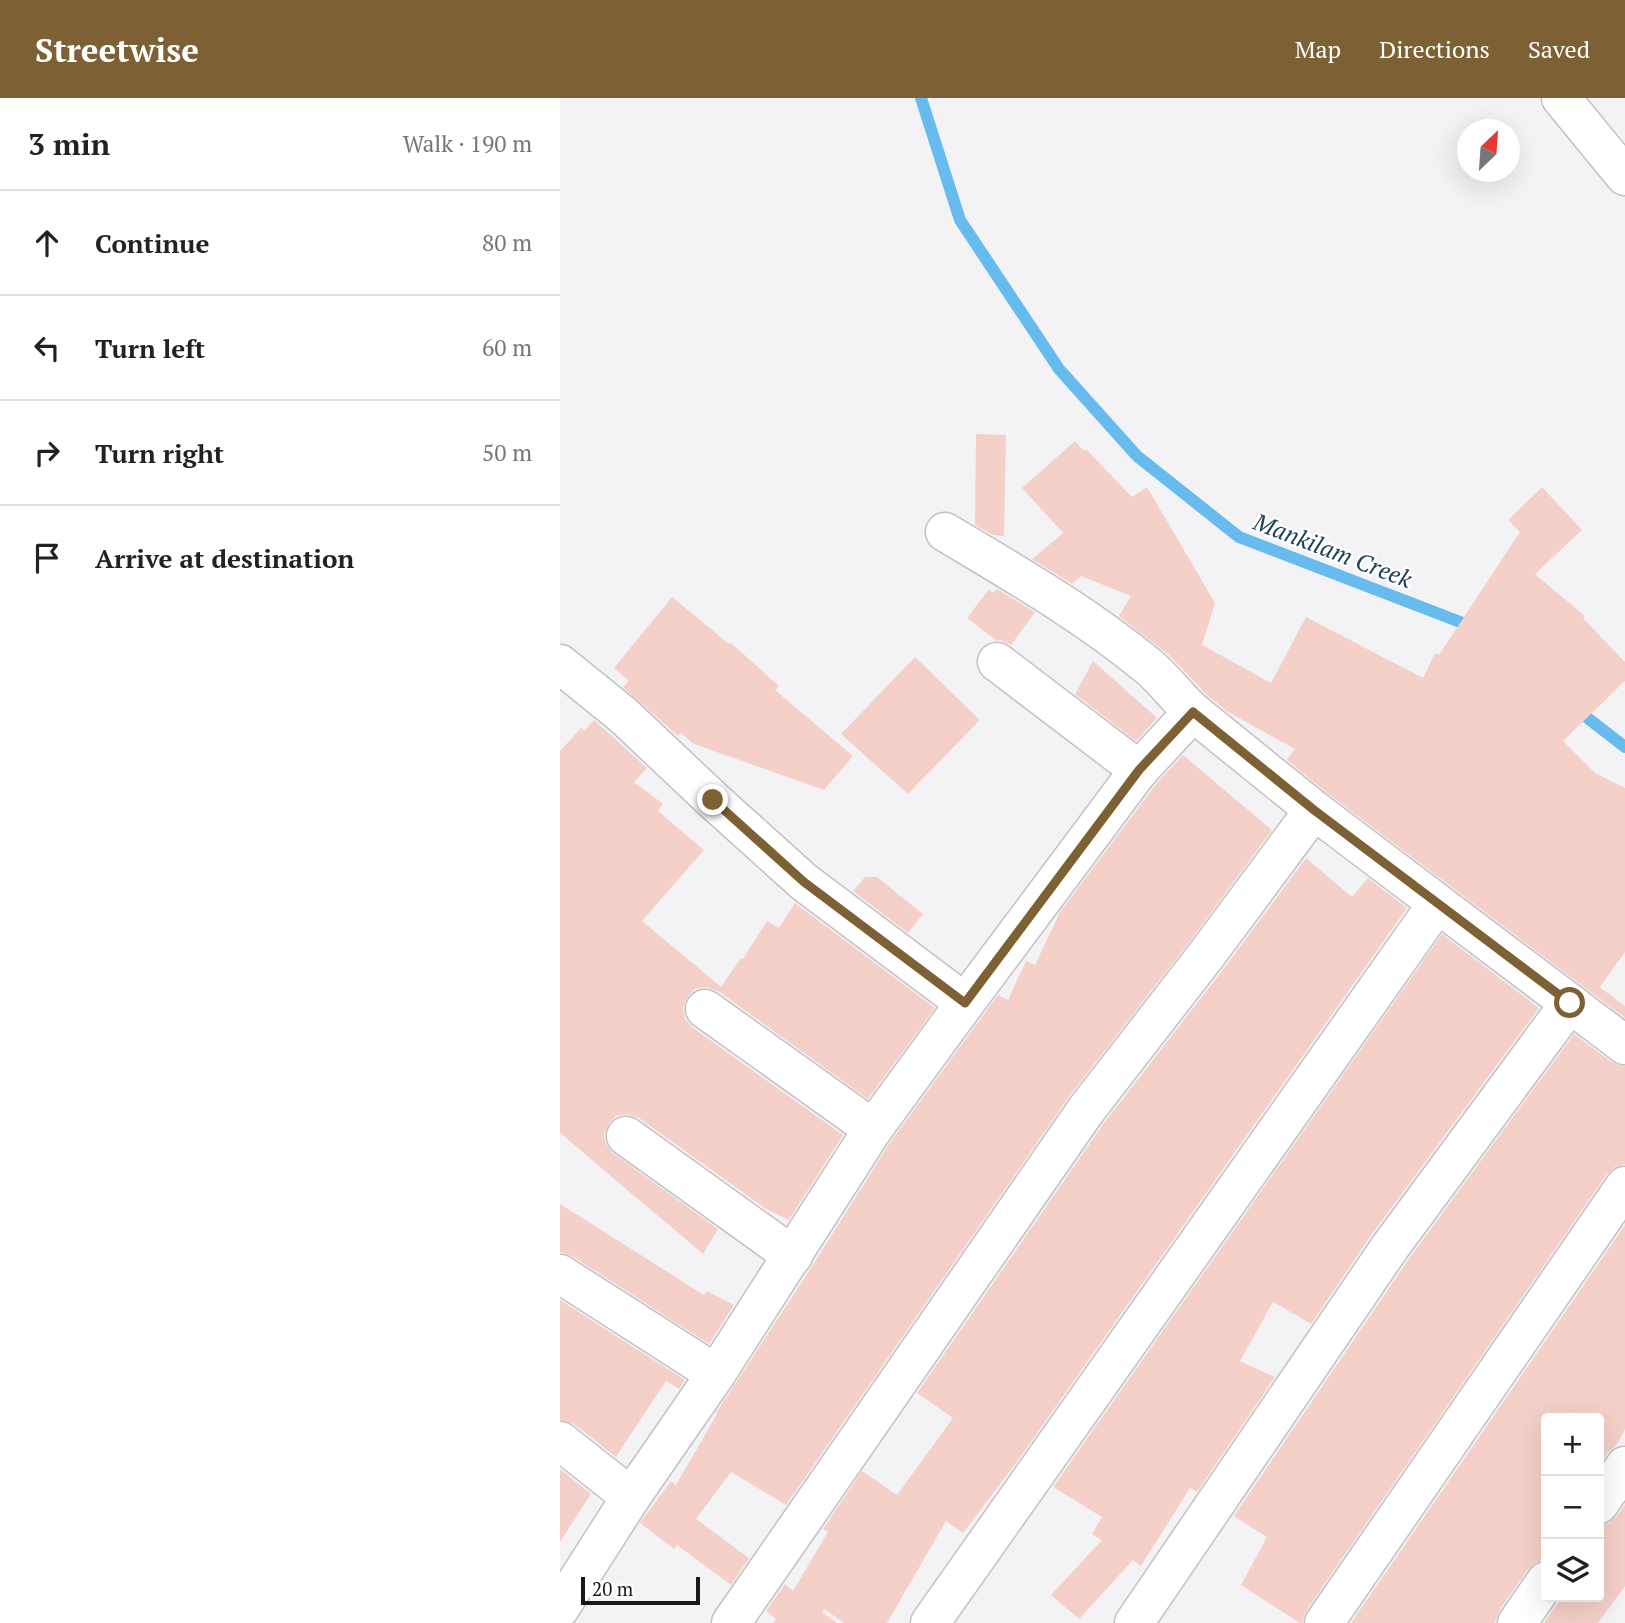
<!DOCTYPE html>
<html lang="en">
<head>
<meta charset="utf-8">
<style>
  :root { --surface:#fff; --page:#f6f6f6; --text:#222; --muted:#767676; --line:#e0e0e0; --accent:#7d6134 }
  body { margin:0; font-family:"PT Serif",serif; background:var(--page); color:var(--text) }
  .controls { position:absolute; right:21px; bottom:21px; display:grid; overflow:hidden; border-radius:7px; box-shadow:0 7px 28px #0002 }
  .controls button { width:63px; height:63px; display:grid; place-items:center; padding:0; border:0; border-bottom:2px solid var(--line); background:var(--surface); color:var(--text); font:35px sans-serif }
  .compass { position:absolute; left:897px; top:21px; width:63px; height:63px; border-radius:50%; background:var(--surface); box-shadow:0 7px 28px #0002; rotate:25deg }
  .scale { position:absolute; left:21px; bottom:18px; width:119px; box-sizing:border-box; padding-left:7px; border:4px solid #181819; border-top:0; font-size:19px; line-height:24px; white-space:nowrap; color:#181819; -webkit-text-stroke:5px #fff; paint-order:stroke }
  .stop { position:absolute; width:21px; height:21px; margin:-16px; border:5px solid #7d6134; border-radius:50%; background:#fff }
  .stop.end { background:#7d6134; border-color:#fff; box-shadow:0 2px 7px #0008 }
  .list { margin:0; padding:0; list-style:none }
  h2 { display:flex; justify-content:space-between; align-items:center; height:91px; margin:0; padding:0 28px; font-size:30px }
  h2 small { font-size:23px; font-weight:400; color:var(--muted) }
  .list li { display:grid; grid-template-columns:46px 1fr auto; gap:21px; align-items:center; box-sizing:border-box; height:105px; padding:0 28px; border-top:2px solid var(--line) }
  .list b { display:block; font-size:26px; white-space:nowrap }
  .list em { font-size:23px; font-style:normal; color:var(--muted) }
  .icon { flex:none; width:38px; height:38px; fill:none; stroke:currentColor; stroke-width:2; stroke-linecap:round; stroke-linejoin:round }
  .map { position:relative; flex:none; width:1065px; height:1525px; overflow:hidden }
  header { display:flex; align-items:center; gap:42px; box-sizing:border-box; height:98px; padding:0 35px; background:var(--accent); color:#fff }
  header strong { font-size:33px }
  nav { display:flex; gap:38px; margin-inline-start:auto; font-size:24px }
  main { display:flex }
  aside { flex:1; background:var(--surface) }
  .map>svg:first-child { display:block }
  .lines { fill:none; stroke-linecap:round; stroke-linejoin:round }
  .stream { stroke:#67bced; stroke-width:12 }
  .building { fill:#f5d0c8 }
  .minor-casing { stroke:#c2c2c4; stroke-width:41 }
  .minor { stroke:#fff; stroke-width:38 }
  .route { stroke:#7d6134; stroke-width:9 }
  .labels { text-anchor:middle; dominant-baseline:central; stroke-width:5; stroke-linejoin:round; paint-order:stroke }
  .water-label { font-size:24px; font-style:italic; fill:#1e4357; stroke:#fff }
</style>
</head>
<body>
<header>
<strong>Streetwise</strong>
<nav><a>Map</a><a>Directions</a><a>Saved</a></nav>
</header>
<main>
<aside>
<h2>3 min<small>Walk · 190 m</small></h2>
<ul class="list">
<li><svg class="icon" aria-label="ahead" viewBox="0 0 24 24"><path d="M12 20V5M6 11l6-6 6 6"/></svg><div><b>Continue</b></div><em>80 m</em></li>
<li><svg class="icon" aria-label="left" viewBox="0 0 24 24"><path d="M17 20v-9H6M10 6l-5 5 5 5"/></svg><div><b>Turn left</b></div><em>60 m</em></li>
<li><svg class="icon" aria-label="right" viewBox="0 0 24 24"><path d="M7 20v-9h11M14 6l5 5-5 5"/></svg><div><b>Turn right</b></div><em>50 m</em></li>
<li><svg class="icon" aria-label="arrive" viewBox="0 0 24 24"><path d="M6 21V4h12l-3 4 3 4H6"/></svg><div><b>Arrive at destination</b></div></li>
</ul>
</aside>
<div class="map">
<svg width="1065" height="1525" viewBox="0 0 1065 1525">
  <rect width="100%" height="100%" fill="#f3f3f5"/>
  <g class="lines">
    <g class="stream">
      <polyline points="361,0 400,122 499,271 577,358 679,439 908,527 913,531"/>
      <polyline points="1016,611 1065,649"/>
    </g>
  </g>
  <g class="building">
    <polygon points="416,336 446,337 444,438 433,437 415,427"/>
    <polygon points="515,343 524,353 526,351 572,399 587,389 655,505 642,547 711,585 746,519 863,580 875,555 879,557 960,434 948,422 982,389 1022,432 975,476 1025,518 1023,520 1065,564 1065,583 1003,643 1035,675 1065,690 1065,854 1040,889 1065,908 1065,920 767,695 727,662 735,651 668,614 647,597 609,557 559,518 571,498 521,478 512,486 472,461 503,435 462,390"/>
    <polygon points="429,491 433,495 437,491 475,514 451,547 440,542 437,543 407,520"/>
    <polygon points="112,499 169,546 170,544 219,588 215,592 293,658 264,692 134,646 121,635 118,638 63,589 69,583 54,570"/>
    <polygon points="355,559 420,622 348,696 281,636"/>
    <polygon points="533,563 597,620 576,643 515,596"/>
    <polygon points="34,622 87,670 74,684 103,706 98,713 144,752 82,823 161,889 181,860 183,861 207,823 219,830 235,805 375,910 308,1001 158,893 146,889 135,891 128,898 123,910 125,921 132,929 283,1037 229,1122 206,1111 79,1020 67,1016 56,1018 49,1025 44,1037 46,1046 53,1055 158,1131 143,1156 0,1035 0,653 21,630 24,633"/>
    <polygon points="623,657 712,732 630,843 508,1000 226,1407 171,1374 136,1421 189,1460 171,1487 117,1447 114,1451 80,1425 111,1383 116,1387 157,1316 156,1315 251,1170 331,1043 438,897 448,902 466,863 475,867 500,814 596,686"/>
    <polygon points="746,760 792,799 808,780 847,810 456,1365 403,1435 386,1423 327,1525 284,1525 264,1511 262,1514 277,1525 214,1525 216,1521 206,1513 225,1486 233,1493 268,1434 263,1431 302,1373 337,1397 393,1320 357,1295 544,1025 665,869"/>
    <polygon points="305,779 317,779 363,816 348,835 293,793"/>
    <polygon points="882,836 979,910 812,1136 751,1226 713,1204 680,1263 715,1279 637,1394 630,1390 581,1468 573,1462 519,1521 491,1497 542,1442 532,1436 542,1419 493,1389"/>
    <polygon points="1014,936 1052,964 1065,968 1065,1066 1055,1069 1047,1076 746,1513 742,1525 740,1525 681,1487 707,1439 674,1418 848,1162"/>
    <polygon points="0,1106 144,1197 147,1193 174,1207 149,1246 12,1158 0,1154"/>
    <polygon points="1065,1127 1065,1331 1056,1348 1047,1355 1039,1368 1039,1320 986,1320 986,1461 976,1464 968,1471 939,1513 935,1525 791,1525"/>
    <polygon points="0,1202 125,1282 119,1291 106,1283 56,1359 14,1326 0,1322"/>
    <polygon points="0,1371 31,1396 0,1444"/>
    <polygon points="1065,1407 1065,1488 1038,1525 984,1525 1002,1499 1039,1499 1039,1428 1049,1425 1057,1418"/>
  </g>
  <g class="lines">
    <g class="minor-casing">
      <g id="minor">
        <polyline points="1001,0 1065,78"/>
        <path d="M 385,434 C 455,476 525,516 588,568 C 605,582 617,600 633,614"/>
        <polyline points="437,564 579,672"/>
        <polyline points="0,566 63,617 153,702 244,784 405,905"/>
        <polyline points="145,911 313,1031"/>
        <polyline points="66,1038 233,1158"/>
        <polyline points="0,1176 156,1276"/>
        <polyline points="0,1343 71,1399"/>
        <polyline points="1039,1406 1065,1368"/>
        <polyline points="0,1510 71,1399 156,1276 313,1031 405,905 579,672 633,614 754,712 1065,947"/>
        <polyline points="171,1525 526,1012 647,856 754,712"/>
        <polyline points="370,1525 877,806"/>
        <polyline points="574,1525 830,1149 1010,905"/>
        <polyline points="764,1525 1065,1088"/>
        <polyline points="957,1525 986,1483"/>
      </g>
    </g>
    <use href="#minor" class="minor"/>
  </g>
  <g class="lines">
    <polyline class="route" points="153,702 244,784 405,905 579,672 633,614 754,712 1010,905"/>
  </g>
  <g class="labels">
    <g class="water-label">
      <text transform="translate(773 452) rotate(21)">Mankilam Creek</text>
    </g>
  </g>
</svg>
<div class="controls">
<button>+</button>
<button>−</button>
<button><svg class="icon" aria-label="layers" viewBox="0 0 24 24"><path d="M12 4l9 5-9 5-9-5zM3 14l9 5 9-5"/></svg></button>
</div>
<svg class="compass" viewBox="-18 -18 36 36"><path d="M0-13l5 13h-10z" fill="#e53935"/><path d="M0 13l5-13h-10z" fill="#767676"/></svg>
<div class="scale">20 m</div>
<div class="stop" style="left:1010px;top:905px"></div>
<div class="stop end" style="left:153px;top:702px"></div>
</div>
</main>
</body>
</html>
